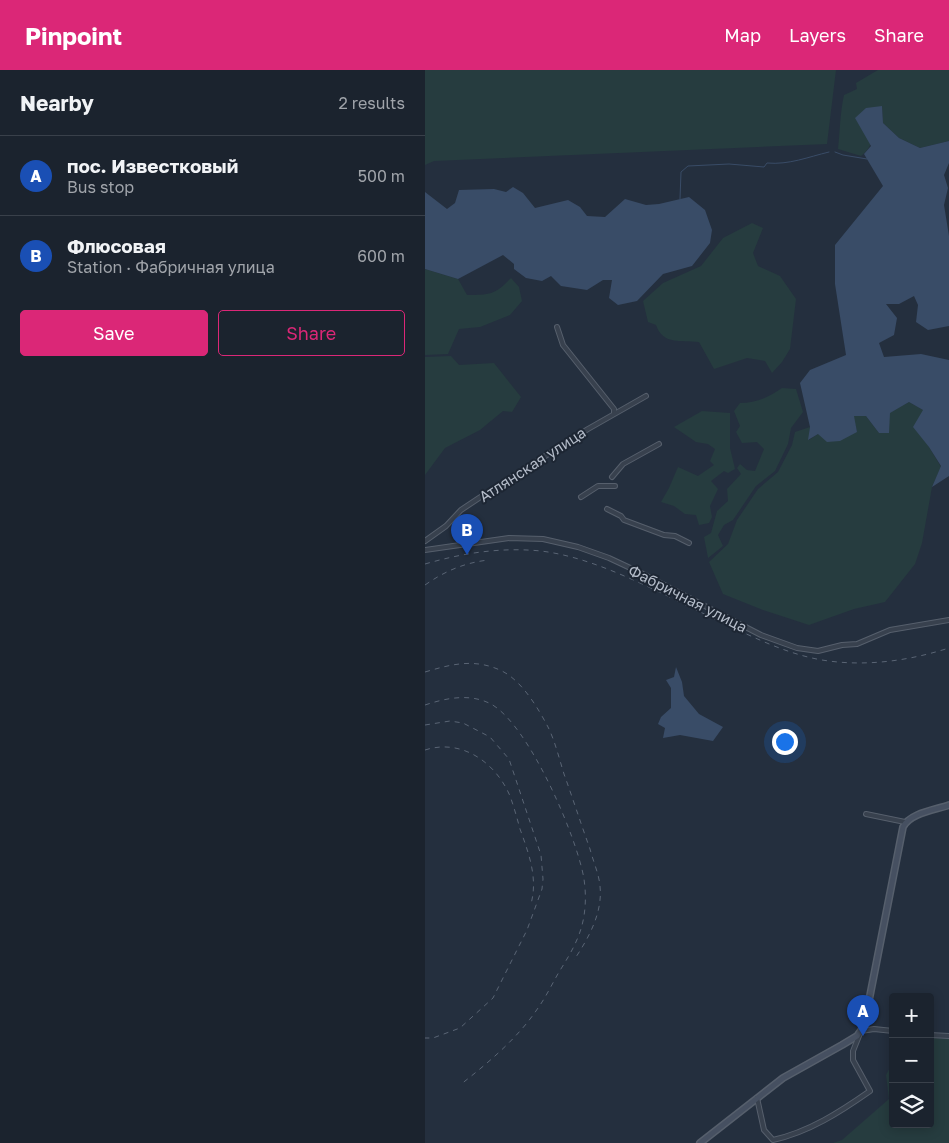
<!DOCTYPE html>
<html lang="en">
<head>
<meta charset="utf-8">
<style>
  :root { --surface:#1b232e; --page:#242b36; --text:#f1f3f6; --muted:#a0a4aa; --line:#39404a; --accent:#db2777 }
  body { margin:0; font-family:"Golos Text",sans-serif; background:var(--page); color:var(--text) }
  .controls { position:absolute; right:15px; bottom:15px; display:grid; overflow:hidden; border-radius:5px; box-shadow:0 2px 12px #0003 }
  .controls button { width:45px; height:45px; display:grid; place-items:center; padding:0; border:0; border-bottom:1px solid var(--line); background:var(--surface); color:var(--text); font:25px sans-serif }
  .you { position:absolute; left:359px; top:671px; width:18px; height:18px; margin:-12px; border:4px solid #fff; border-radius:50%; background:#1a73e8; box-shadow:0 0 0 8px #1a73e833 }
  .badge { display:grid; place-items:center; width:32px; height:32px; border-radius:50%; background:var(--accent); color:#fff; font-size:16px; font-weight:700 }
  .pin { position:absolute; translate:-50% -41px; filter:drop-shadow(0 1px 2px #0008) }
  .pin::after { content:''; position:absolute; top:26px; width:18px; height:15px; background:inherit; clip-path:polygon(0 0,100% 0,50% 100%) }
  .list { margin:0; padding:0; list-style:none }
  h2 { display:flex; justify-content:space-between; align-items:center; height:65px; margin:0; padding:0 20px; font-size:21px }
  h2 small { font-size:16px; font-weight:400; color:var(--muted) }
  .list li { display:grid; grid-template-columns:32px 1fr auto; gap:15px; align-items:center; box-sizing:border-box; height:80px; padding:0 20px; border-top:1px solid var(--line) }
  .list b { display:block; font-size:19px; white-space:nowrap }
  .list p { margin:0; font-size:16px; white-space:nowrap; color:var(--muted) }
  .list em { font-size:16px; font-style:normal; color:var(--muted) }
  .actions { display:flex; gap:10px; padding:15px 20px }
  .actions a { flex:1; padding:11px 0; border:1px solid var(--accent); border-radius:5px; text-align:center; font-size:18px; color:var(--accent) }
  .actions .main { background:var(--accent); color:#fff }
  .icon { flex:none; width:28px; height:28px; fill:none; stroke:currentColor; stroke-width:2; stroke-linecap:round; stroke-linejoin:round }
  .map { position:relative; flex:none; width:524px; height:1073px; overflow:hidden }
  header { display:flex; align-items:center; gap:30px; box-sizing:border-box; height:70px; padding:0 25px; background:var(--accent); color:#fff }
  header strong { font-size:24px }
  nav { display:flex; gap:28px; margin-inline-start:auto; font-size:18px }
  main { display:flex }
  aside { flex:1; background:var(--surface) }
  .map>svg:first-child { display:block }
  .green { fill:#263c3f }
  .water { fill:#394c67 }
  .lines { fill:none; stroke-linecap:round; stroke-linejoin:round }
  .stream { stroke:#394c67; stroke-width:1 }
  .street-casing { stroke:#565f6c; stroke-width:6 }
  .secondary-casing { stroke:#565f6c; stroke-width:8 }
  .street { stroke:#38414e; stroke-width:4 }
  .secondary { stroke:#465061; stroke-width:5 }
  .rail { stroke:#5a6575; stroke-width:1; stroke-dasharray:5 5; stroke-linecap:butt }
  .labels { text-anchor:middle; dominant-baseline:central; stroke-width:4; stroke-linejoin:round; paint-order:stroke }
  .street-label { font-size:15px; fill:#b4bcc9; stroke:#1d2633 }
</style>
</head>
<body>
<header>
<strong>Pinpoint</strong>
<nav><a>Map</a><a>Layers</a><a>Share</a></nav>
</header>
<main>
<aside>
<h2>Nearby<small>2 results</small></h2>
<ul class="list">
<li><span class="badge" style="background:#1a4fb4">A</span><div><b>пос. Известковый</b><p>Bus stop</p></div><em>500 m</em></li>
<li><span class="badge" style="background:#1a4fb4">B</span><div><b>Флюсовая</b><p>Station · Фабричная улица</p></div><em>600 m</em></li>
</ul>
<div class="actions"><a class="main">Save</a><a>Share</a></div>
</aside>
<div class="map">
<svg width="524" height="1073" viewBox="0 0 524 1073">
  <rect width="100%" height="100%" fill="#242f3e"/>
  <g class="green">
    <polygon points="0,0 411,0 402,74 9,91 0,95"/>
    <path d="M 453,0 L 524,0 L 524,71 L 495,78 L 474,68 L 458,53 L 457,36 C 453,52 450,76 436,86 L 413,79 C 415,61 415,43 419,25 L 432,19 L 431,13 Z"/>
    <path d="M 327,153 L 338,158 L 328,183 L 333,196 L 355,206 L 371,229 L 365,279 L 357,292 L 347,303 L 340,291 L 322,288 L 289,299 L 274,272 C 255,270 238,275 231,255 L 223,252 L 218,231 L 238,213 L 276,196 L 298,168 Z"/>
    <path d="M 0,199 L 33,209 L 42,225 C 65,225 70,225 86,208 L 94,217 L 97,231 L 85,245 L 55,257 L 34,259 L 23,284 L 0,285 Z"/>
    <polygon points="26,286 34,295 69,293 96,327 87,342 78,341 55,360 20,378 0,405 0,287"/>
    <path d="M 357,318 L 371,319 L 378,342 L 366,358 L 363,374 L 350,401 L 331,416 L 308,450 L 299,455 L 293,465 L 298,476 L 283,488 L 279,467 L 286,463 L 292,441 L 303,431 L 302,419 L 316,404 L 312,398 L 315,394 L 322,400 L 330,401 L 339,379 L 332,372 L 317,373 L 311,362 L 315,356 L 309,341 L 315,333 C 331,333 344,327 357,318 Z"/>
    <polygon points="484,332 498,340 504,377 516,397 507,417 497,473 490,494 460,532 429,539 384,555 338,540 298,524 284,492 303,474 312,450 333,419 353,402 367,375 370,362 385,357 384,370 393,364 432,362 428,346 441,346 454,363 464,363 464,343"/>
    <polygon points="277,341 305,343 305,378 310,399 303,403 299,401 286,411 293,419 285,436 287,447 284,453 274,455 271,445 260,444 249,436 236,432 244,418 253,397 273,406 289,395 285,391 290,379 283,374 271,372 249,357"/>
    <polygon points="505,968 524,969 524,1073 408,1073 417,1070 464,1029 461,1005 468,992 468,1054 505,1054"/>
  </g>
  <g class="water">
    <polygon points="457,36 458,53 474,68 495,78 524,71 524,93 519,105 523,118 519,135 524,166 524,256 503,260 491,252 493,235 489,226 474,234 461,234 472,248 469,265 454,273 459,287 496,284 524,290 524,406 507,417 516,396 504,377 488,357 498,340 484,332 465,343 464,363 454,363 441,346 429,346 432,362 415,371 402,372 393,364 383,370 385,357 375,313 385,300 421,285 410,214 410,175 458,116 439,84 446,76 430,48 441,38"/>
    <polygon points="88,117 98,123 110,138 143,130 155,137 162,146 180,147 200,129 221,135 234,134 264,127 280,140 287,160 285,173 267,196 238,204 212,231 193,235 184,228 187,210 178,210 162,220 136,216 126,206 117,211 101,208 89,199 89,194 78,185 33,209 0,199 0,122 22,139 30,133 34,120 69,119 81,122"/>
    <polygon points="251,597 257,612 259,626 274,644 298,657 288,671 255,665 238,668 240,658 233,654 236,647 246,638 246,618 241,610 249,607"/>
  </g>
  <g class="lines">
    <g class="stream">
      <polyline points="410,82 418,85 442,89"/>
      <path d="M 255,129 L 256,102 L 263,96 L 304,94 L 339,97 L 342,93 C 364,95 383,87 404,82"/>
    </g>
    <g class="street-casing">
      <g id="street">
        <polyline points="132,257 138,275 189,339 189,343"/>
        <polyline points="187,407 198,394 234,374"/>
        <polyline points="156,427 173,416 190,416"/>
        <polyline points="182,439 196,446 199,450 239,465 250,466 264,473"/>
        <polyline points="0,471 21,456 36,440 54,428 163,359 221,326"/>
        <polyline points="0,480 84,468 118,469 153,477 184,488 216,503 336,565 372,578 393,581 417,575 432,574 465,560 524,550"/>
        <polyline points="441,744 480,752"/>
        <polyline points="505,965 524,966"/>
        <path d="M 332,1028 L 339,1060 L 348,1070 C 384,1062 415,1042 445,1021 L 428,990 L 428,981 L 436,961 L 449,959 L 468,961"/>
      </g>
    </g>
    <g class="secondary-casing">
      <path id="secondary" d="M 275,1073 L 358,1008 L 417,975 L 432,966 L 439,956 L 478,757 C 485,743 510,740 524,735"/>
    </g>
    <use href="#street" class="street"/>
    <use href="#secondary" class="secondary"/>
    <g class="rail">
      <path d="M 0,494 C 38,483 76,477 116,481 C 156,486 194,503 230,520 C 253,531 275,542 298,553 C 330,568 362,584 397,590 C 440,597 483,591 524,578"/>
      <path d="M 0,515 C 20,501 39,493 63,490"/>
      <path d="M 0,602 C 27,594 50,588 77,601 C 97,611 113,638 123,657 C 130,671 134,688 139,704 C 148,729 156,754 165,779 C 168,791 174,804 175,816 C 178,843 163,869 149,890"/>
      <path d="M 0,635 C 21,628 45,623 66,634 C 104,655 152,767 159,809 C 161,823 161,837 158,851 C 154,870 144,886 134,902 C 127,914 121,927 113,938 C 93,968 63,993 35,1015"/>
      <polyline points="0,655 25,651 38,653 65,667 84,689 116,785 118,809 117,819 102,860 68,928 35,958 8,968 0,968"/>
      <path d="M 0,680 C 37,668 71,693 85,726 C 89,737 92,748 95,759 C 104,784 113,808 106,834"/>
    </g>
  </g>
  <g class="labels">
    <g class="street-label">
      <text transform="translate(107 394) rotate(-33)">Атлянская улица</text>
      <text transform="translate(263 528) rotate(27)">Фабричная улица</text>
    </g>
  </g>
</svg>
<div class="controls">
<button>+</button>
<button>−</button>
<button><svg class="icon" aria-label="layers" viewBox="0 0 24 24"><path d="M12 4l9 5-9 5-9-5zM3 14l9 5 9-5"/></svg></button>
</div>
<div class="you"></div>
<div class="pin badge" style="left:438px;top:966px;background:#1a4fb4">A</div>
<div class="pin badge" style="left:42px;top:485px;background:#1a4fb4">B</div>
</div>
</main>
</body>
</html>
